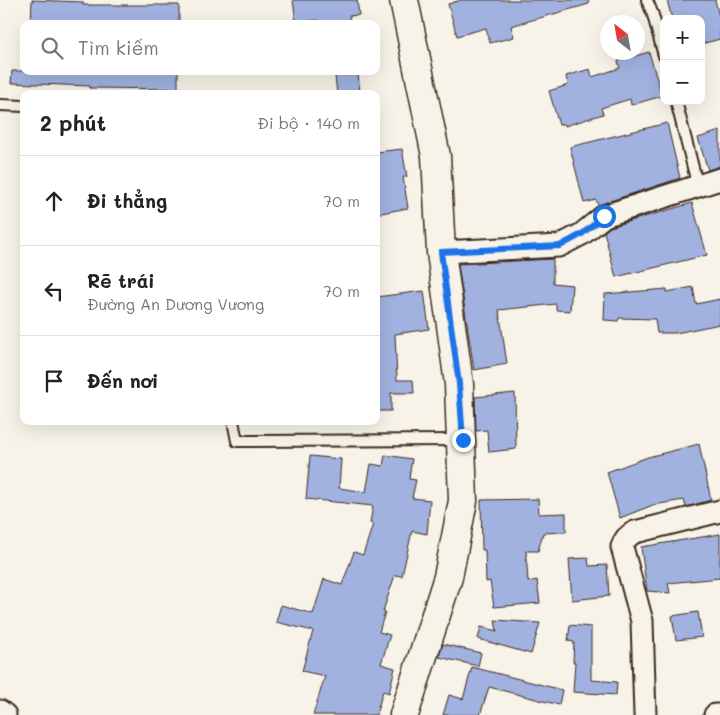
<!DOCTYPE html>
<html lang="vi">
<head>
<meta charset="utf-8">
<style>
  :root { --surface:#fff; --page:#f2f2f2; --text:#222; --muted:#767676; --line:#e0e0e0 }
  body { margin:0; font-family:Mali,sans-serif; background:var(--page); color:var(--text) }
  .controls { position:absolute; right:15px; top:15px; display:grid; overflow:hidden; border-radius:10px; box-shadow:0 5px 20px #0002 }
  .controls button { width:45px; height:45px; display:grid; place-items:center; padding:0; border:0; border-bottom:1px solid var(--line); background:var(--surface); color:var(--text); font:25px sans-serif }
  .compass { position:absolute; left:600px; top:15px; width:45px; height:45px; border-radius:50%; background:var(--surface); box-shadow:0 5px 20px #0002; rotate:329deg }
  .stop { position:absolute; width:15px; height:15px; margin:-11px; border:4px solid #1a73e8; border-radius:50%; background:#fff }
  .stop.end { background:#1a73e8; border-color:#fff; box-shadow:0 1px 5px #0008 }
  .list { margin:0; padding:0; list-style:none }
  h2 { display:flex; justify-content:space-between; align-items:center; height:65px; margin:0; padding:0 20px; font-size:21px }
  h2 small { font-size:16px; font-weight:400; color:var(--muted) }
  .list li { display:grid; grid-template-columns:32px 1fr auto; gap:15px; align-items:center; box-sizing:border-box; height:90px; padding:0 20px; border-top:1px solid var(--line) }
  .list b { display:block; font-size:19px; white-space:nowrap }
  .list p { margin:0; font-size:16px; white-space:nowrap; color:var(--muted) }
  .list em { font-size:16px; font-style:normal; color:var(--muted) }
  .icon { flex:none; width:28px; height:28px; fill:none; stroke:currentColor; stroke-width:2; stroke-linecap:round; stroke-linejoin:round }
  .map { position:relative; flex:none; width:720px; height:715px; overflow:hidden }
  .search { position:absolute; background:var(--surface); box-shadow:0 5px 20px #0002; left:20px; top:20px; width:360px; height:55px; display:flex; align-items:center; gap:12px; box-sizing:border-box; padding:0 18px; border-radius:10px; color:var(--muted); font-size:19px }
  .panel { position:absolute; background:var(--surface); box-shadow:0 5px 20px #0002; left:20px; top:90px; width:360px; height:335px; border-radius:10px }
  .map>svg:first-child { display:block }
  .building { fill:#a1b2e1; stroke:#3b2a1e }
  .lines { fill:none; stroke-linecap:round; stroke-linejoin:round }
  .lane-casing { stroke:#3b2a1e; stroke-width:14 }
  .street-casing { stroke:#3b2a1e; stroke-width:25 }
  .secondary-casing { stroke:#3b2a1e; stroke-width:31 }
  .lane { stroke:#f7f3e8; stroke-width:10 }
  .street { stroke:#f7f3e8; stroke-width:21 }
  .secondary { stroke:#f7f3e8; stroke-width:28 }
  .route { stroke:#1a73e8; stroke-width:6 }
</style>
</head>
<body>
<div class="map">
<svg width="720" height="715" viewBox="0 0 720 715">
  <rect width="100%" height="100%" fill="#f7f3e8"/>
  <filter id="ink" filterUnits="userSpaceOnUse"><feTurbulence type="fractalNoise" baseFrequency=".02" numOctaves="2"/><feDisplacementMap in="SourceGraphic" scale="10" xChannelSelector="R" yChannelSelector="G"/><feConvolveMatrix kernelMatrix="1 2 1 2 8 2 1 2 1" color-interpolation-filters="sRGB"/></filter>
  <g filter="url(#ink)">
    <g class="building">
      <polygon points="32,0 83,2 83,5 179,5 179,24 31,24"/>
      <polygon points="293,0 357,0 359,15 349,16 350,24 319,24 318,20 296,23"/>
      <polygon points="461,0 588,0 589,4 511,26 514,37 490,43 486,28 457,36 448,4"/>
      <polygon points="667,0 715,0 720,20 720,39 701,44 701,19 672,19"/>
      <polygon points="649,52 662,96 631,105 630,99 601,108 603,114 565,126 565,124 559,125 549,91 568,85 566,76 590,69 592,77 620,68 618,61"/>
      <polygon points="12,71 178,71 178,89 90,88 90,86 11,83"/>
      <polygon points="358,74 360,92 337,94 335,76"/>
      <polygon points="667,123 680,178 598,205 596,200 584,203 570,147"/>
      <polygon points="720,131 720,166 708,170 698,138"/>
      <polygon points="402,149 407,177 403,177 408,208 376,214 376,152"/>
      <polygon points="692,203 707,255 616,277 604,232 610,227"/>
      <polygon points="553,259 553,283 572,285 570,311 556,310 556,304 499,310 507,364 474,370 458,264"/>
      <polygon points="693,287 696,304 720,299 720,324 676,333 657,333 655,319 619,318 618,321 604,320 605,294 667,289 667,292"/>
      <polygon points="424,291 429,329 395,334 397,380 413,380 414,393 391,393 391,411 376,411 376,297"/>
      <polygon points="515,393 516,449 489,452 487,430 476,431 475,397"/>
      <polygon points="699,444 711,500 686,507 684,500 653,505 620,518 607,472 648,457"/>
      <polygon points="385,455 412,459 409,479 416,480 412,498 430,500 427,534 412,531 402,576 395,575 383,611 385,612 379,632 390,635 381,664 395,668 389,693 383,691 376,715 313,715 325,676 302,671 313,631 276,622 281,605 313,614 324,579 342,585 354,552 363,555 373,524 370,523 373,506 306,499 310,456 341,459 339,488 366,492 371,464 383,466"/>
      <polygon points="538,499 539,514 566,513 566,532 543,533 538,551 526,551 528,582 537,580 540,603 494,607 490,581 486,582 485,550 482,550 481,500"/>
      <polygon points="720,534 720,578 668,583 670,593 647,591 641,547"/>
      <polygon points="588,558 589,566 607,565 609,596 572,600 569,559"/>
      <polygon points="698,612 702,637 676,640 672,616"/>
      <polygon points="495,620 540,623 531,654 478,639 481,627 497,631"/>
      <polygon points="570,625 591,627 591,680 617,682 616,695 573,692 575,662 573,662 574,642 568,641"/>
      <polygon points="443,644 481,653 478,666 439,657"/>
      <polygon points="472,667 562,690 559,705 489,687 480,715 443,715 449,695 463,699"/>
    </g>
    <g class="lines">
      <g class="lane-casing">
        <g id="lane">
          <polyline points="647,0 653,15 664,56"/>
          <polyline points="676,101 698,187"/>
          <polyline points="0,105 24,106"/>
          <polyline points="233,421 237,441 460,440"/>
        </g>
      </g>
      <g class="street-casing">
        <g id="street">
          <polyline points="441,252 559,246 582,234 604,216 720,179"/>
          <polyline points="0,711 5,715"/>
          <path d="M 645,715 L 642,621 L 622,547 C 624,540 628,535 635,532 L 720,511"/>
          <polyline points="715,715 720,715"/>
        </g>
      </g>
      <g class="secondary-casing">
        <polyline id="secondary" points="404,715 448,577 463,501 459,384 441,252 436,156 404,0"/>
      </g>
      <use href="#lane" class="lane"/>
      <use href="#street" class="street"/>
      <use href="#secondary" class="secondary"/>
    </g>
  </g>
  <g class="lines" filter="url(#ink)">
    <polyline class="route" points="463,440 459,384 441,252 560,246 582,234 604,216"/>
  </g>
</svg>
<div class="controls">
<button>+</button>
<button>−</button>
</div>
<svg class="compass" viewBox="-18 -18 36 36"><path d="M0-13l5 13h-10z" fill="#e53935"/><path d="M0 13l5-13h-10z" fill="#767676"/></svg>
<div class="stop" style="left:604px;top:216px"></div>
<div class="stop end" style="left:463px;top:440px"></div>
<div class="search"><svg class="icon" aria-label="search" viewBox="0 0 24 24"><circle cx="10" cy="10" r="6"/><path d="M15 15l6 6"/></svg>Tìm kiếm</div>
<section class="panel">
<h2>2 phút<small>Đi bộ · 140 m</small></h2>
<ul class="list">
<li><svg class="icon" aria-label="ahead" viewBox="0 0 24 24"><path d="M12 20V5M6 11l6-6 6 6"/></svg><div><b>Đi thẳng</b></div><em>70 m</em></li>
<li><svg class="icon" aria-label="left" viewBox="0 0 24 24"><path d="M17 20v-9H6M10 6l-5 5 5 5"/></svg><div><b>Rẽ trái</b><p>Đường An Dương Vương</p></div><em>70 m</em></li>
<li><svg class="icon" aria-label="arrive" viewBox="0 0 24 24"><path d="M6 21V4h12l-3 4 3 4H6"/></svg><div><b>Đến nơi</b></div></li>
</ul>
</section>
</div>
</body>
</html>
